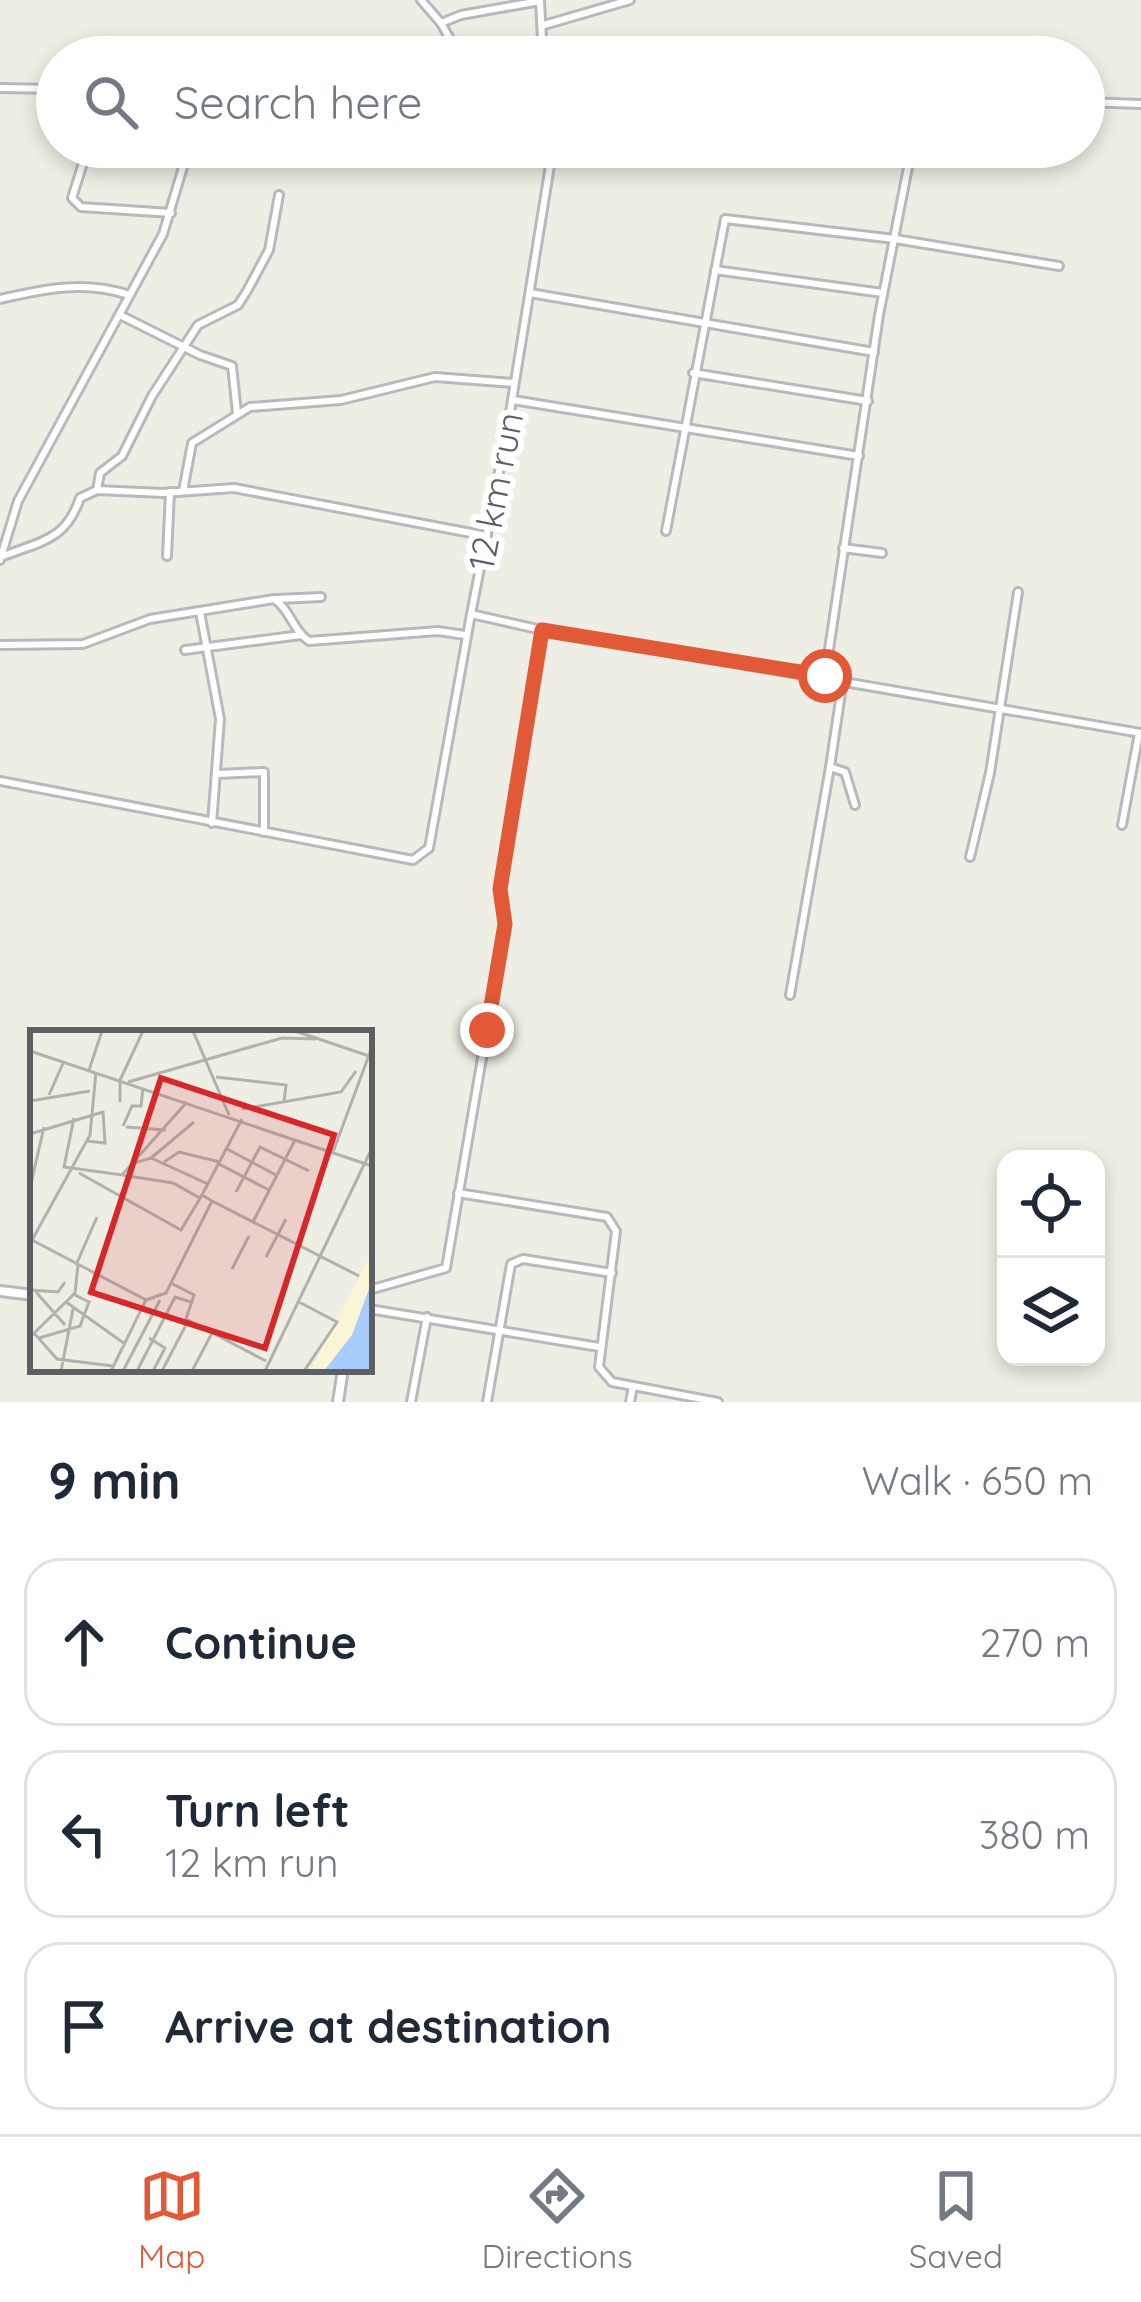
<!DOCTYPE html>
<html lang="en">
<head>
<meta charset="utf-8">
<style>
  :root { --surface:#fff; --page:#f2f2f3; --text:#1f2937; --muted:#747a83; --line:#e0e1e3; --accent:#e25937 }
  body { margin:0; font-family:Quicksand,sans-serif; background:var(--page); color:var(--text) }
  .controls { position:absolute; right:36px; bottom:36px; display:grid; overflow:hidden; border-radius:24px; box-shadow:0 6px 18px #0003 }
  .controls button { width:108px; height:108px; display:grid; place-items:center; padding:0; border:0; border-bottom:3px solid var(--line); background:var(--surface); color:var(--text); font:60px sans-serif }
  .stop { position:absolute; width:36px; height:36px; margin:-27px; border:9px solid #e25937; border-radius:50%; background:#fff }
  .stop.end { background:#e25937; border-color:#fff; box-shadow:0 3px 12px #0008 }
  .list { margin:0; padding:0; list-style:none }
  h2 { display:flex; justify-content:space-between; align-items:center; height:156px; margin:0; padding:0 48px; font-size:51px }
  h2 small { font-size:39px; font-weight:400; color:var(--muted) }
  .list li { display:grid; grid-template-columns:78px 1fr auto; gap:36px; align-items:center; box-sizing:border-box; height:168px; margin:0 24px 24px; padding:0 24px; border:3px solid var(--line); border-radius:36px }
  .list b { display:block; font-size:45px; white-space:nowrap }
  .list p { margin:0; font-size:39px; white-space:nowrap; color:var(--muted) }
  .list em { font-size:39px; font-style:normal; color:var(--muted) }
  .icon { flex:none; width:66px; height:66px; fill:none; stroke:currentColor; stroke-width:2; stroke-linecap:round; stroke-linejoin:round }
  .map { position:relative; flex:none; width:1141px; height:1402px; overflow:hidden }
  .search { position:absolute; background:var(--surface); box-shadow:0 6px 18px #0003; left:36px; right:36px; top:36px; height:132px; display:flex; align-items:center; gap:30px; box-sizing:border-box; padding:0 42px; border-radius:66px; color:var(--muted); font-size:45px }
  .sheet { height:732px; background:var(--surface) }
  nav { display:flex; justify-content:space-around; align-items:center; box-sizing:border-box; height:168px; border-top:3px solid var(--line); background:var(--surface); font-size:33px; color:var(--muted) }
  nav a { display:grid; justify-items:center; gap:6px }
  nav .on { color:var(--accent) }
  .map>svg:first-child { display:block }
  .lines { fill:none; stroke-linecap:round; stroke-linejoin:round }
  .minor-casing { stroke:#b7b9be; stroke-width:12 }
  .tertiary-casing { stroke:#b7b9be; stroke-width:14 }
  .minor { stroke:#fff; stroke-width:6 }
  .tertiary { stroke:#fff; stroke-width:8 }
  .route { stroke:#e25937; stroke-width:15 }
  .labels { text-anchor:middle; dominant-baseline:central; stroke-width:12; stroke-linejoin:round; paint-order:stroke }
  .street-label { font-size:36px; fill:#5d5f65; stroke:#fff }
  .inset-road { fill:none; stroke:#b1b1ae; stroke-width:3 }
  .view { fill:#d62828; fill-opacity:0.15; stroke:#d62828; stroke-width:6 }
  .inset-edge { fill:none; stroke:#5d5f65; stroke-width:6 }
</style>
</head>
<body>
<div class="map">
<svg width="1141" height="1402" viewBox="0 0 1141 1402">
  <rect width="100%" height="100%" fill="#efeee5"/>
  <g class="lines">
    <g class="minor-casing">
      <g id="minor">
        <polyline points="421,0 441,23 460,57"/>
        <polyline points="441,23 461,15 540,1 543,57"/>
        <polyline points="544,25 630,0"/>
        <polyline points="0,88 57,89"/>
        <polyline points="1084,102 1141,104"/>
        <polyline points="88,147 72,198 81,207 171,213"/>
        <polyline points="715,270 883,293"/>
        <polyline points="530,293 874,352"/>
        <path d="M 0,299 C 45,289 85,280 129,295"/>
        <polyline points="120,315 200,355 232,366 237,413"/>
        <polyline points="693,373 868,401"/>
        <polyline points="513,400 859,456"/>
        <polyline points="97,490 100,473 122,456 152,396 198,325 238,305 247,291 269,250 279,195"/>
        <polyline points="183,491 192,443 250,407 341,400 435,377 514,383"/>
        <polyline points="666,531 725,219 895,239 1059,266"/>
        <polyline points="843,548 882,553"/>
        <path d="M 3,556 C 42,541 66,540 80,498 L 97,490 L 163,493 L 234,488 L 487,536"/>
        <polyline points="167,556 170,492"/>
        <polyline points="0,560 18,501 163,234 189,147"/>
        <polyline points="277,599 321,597"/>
        <polyline points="200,612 220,719 212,823"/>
        <polyline points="542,630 1141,733"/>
        <path d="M 0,645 L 83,644 L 150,619 L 274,599 C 290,609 293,631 309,641 L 438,631 L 465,635"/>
        <polyline points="185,650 301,635"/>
        <polyline points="825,676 879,315 912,147"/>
        <polyline points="843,680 830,767 845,772 855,805"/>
        <polyline points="217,774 264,772 264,832"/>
        <polyline points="0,781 413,860 429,848 471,614"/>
        <polyline points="1122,825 1139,733"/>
        <polyline points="970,857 990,773 1018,592"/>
        <polyline points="790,995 830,767"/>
        <polyline points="458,1193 607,1217 616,1231 599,1367 612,1382 718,1402"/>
        <polyline points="369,1290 446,1268 505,924 500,889 542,630 471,614 507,431 553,147"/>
        <polyline points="369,1309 599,1347"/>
        <polyline points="411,1402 427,1317"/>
        <polyline points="487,1402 511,1264 523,1259 612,1273"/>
        <polyline points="630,1402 633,1386"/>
      </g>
    </g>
    <g class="tertiary-casing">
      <g id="tertiary">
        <polyline points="0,1291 33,1295"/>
        <polyline points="338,1402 343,1369"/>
      </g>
    </g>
    <use href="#minor" class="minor"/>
    <use href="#tertiary" class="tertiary"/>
  </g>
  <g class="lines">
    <polyline class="route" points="487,1030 505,924 500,889 542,630 825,676"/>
  </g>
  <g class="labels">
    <g class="street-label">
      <text transform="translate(495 491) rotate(-79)">12 km run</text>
    </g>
  </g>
  <g transform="translate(30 1030)">
    <rect width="342" height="342" fill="#efeee5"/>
    <path d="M 342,223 L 342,251 L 322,305 L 294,341 L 280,341 Z" fill="#f9f5d6"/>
    <path d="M 342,251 L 342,341 L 294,341 L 322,305 Z" fill="#a8cdfc"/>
    <path class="inset-road" d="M 163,1 L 199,85M 265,1 L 339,26M 0,21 L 342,136M 59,40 L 72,1M 186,47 L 256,55 L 254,72M 98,52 L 252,8 L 286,9M 19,65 L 34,31M 0,71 L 60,61M 90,72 L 90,50 L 113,1M 212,79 L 311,62 L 326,41M 44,88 L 34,137 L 92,145 L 157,72M 93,96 L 102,76 L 111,76 L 113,58M 96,97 L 136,100M 0,104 L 73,82 L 75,113 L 57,111M 197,119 L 246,145M 303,122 L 342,17M 121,128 L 164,92M 134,132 L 149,122 L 190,132M 104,133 L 121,128 L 178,154M 189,134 L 239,160M 49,143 L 151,200 L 172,165M 92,145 L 143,153 L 170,168M 0,158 L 14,97M 206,162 L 230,117 L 279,141M 182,171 L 329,246M 223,192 L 265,110M 0,209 L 116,270 L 81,341M 2,210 L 60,105 L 66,42M 236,227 L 256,189M 46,235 L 67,187M 202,239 L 219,206M 141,253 L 164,265 L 156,289 L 236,331M 0,260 L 28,262 L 35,252M 6,262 L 35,295M 116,270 L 136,263 L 182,171 L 172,165 L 212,89M 36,272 L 95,314M 269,272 L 307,292 L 274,341M 4,303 L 27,329 L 83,336M 0,307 L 45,263 L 48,235M 9,308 L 50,296 L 59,272 L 45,265M 119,308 L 135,318 L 123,341M 31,341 L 43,279M 93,341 L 130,270M 107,341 L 145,267 L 161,272M 132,341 L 158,291M 162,341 L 182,303M 235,341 L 342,118"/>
    <path class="view" d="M 131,48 L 304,105 L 235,318 L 61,262 Z"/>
    <rect width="342" height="342" class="inset-edge"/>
  </g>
</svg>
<div class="controls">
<button><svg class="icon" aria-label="locate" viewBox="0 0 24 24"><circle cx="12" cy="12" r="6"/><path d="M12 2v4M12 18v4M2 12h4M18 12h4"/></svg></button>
<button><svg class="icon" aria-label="layers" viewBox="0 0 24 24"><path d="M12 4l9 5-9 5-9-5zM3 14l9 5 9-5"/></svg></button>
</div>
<div class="stop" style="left:825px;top:676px"></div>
<div class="stop end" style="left:487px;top:1030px"></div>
<div class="search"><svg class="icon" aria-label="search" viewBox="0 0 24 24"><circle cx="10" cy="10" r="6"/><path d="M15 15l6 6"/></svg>Search here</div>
</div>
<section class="sheet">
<h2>9 min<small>Walk · 650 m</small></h2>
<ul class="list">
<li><svg class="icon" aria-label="ahead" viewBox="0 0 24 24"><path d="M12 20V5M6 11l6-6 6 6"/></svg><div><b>Continue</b></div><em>270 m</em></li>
<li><svg class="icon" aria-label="left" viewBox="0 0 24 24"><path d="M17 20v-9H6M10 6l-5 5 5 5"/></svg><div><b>Turn left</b><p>12 km run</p></div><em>380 m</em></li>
<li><svg class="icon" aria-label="arrive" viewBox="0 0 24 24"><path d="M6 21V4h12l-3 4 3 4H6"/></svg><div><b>Arrive at destination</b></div></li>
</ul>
</section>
<nav>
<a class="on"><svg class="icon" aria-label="map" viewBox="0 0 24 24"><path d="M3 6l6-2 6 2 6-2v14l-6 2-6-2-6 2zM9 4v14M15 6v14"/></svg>Map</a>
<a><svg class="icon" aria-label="directions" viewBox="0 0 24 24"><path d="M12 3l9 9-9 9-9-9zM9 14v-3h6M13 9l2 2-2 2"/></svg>Directions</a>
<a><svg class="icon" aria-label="saved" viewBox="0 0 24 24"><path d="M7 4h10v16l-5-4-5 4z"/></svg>Saved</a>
</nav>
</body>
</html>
